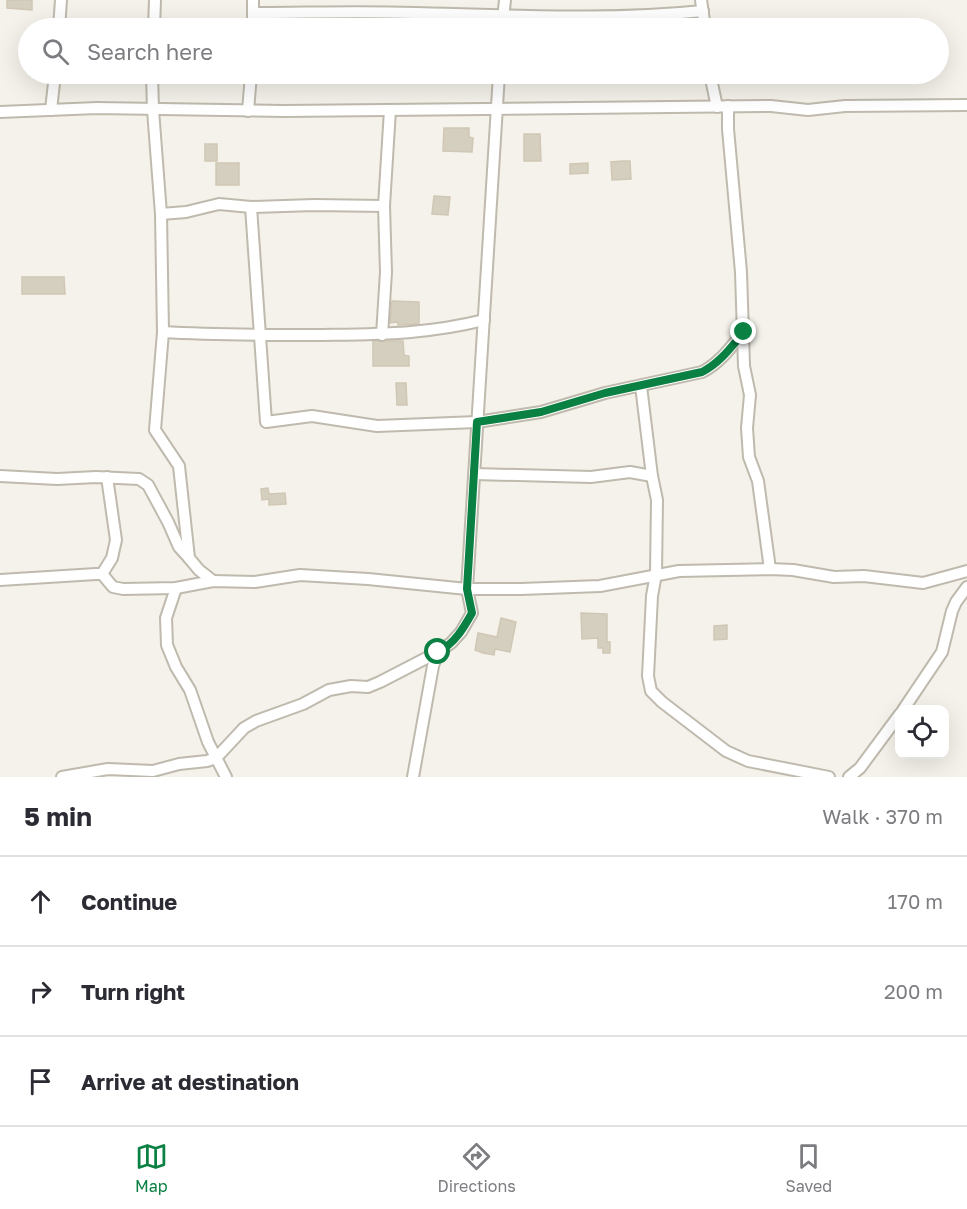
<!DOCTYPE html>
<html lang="en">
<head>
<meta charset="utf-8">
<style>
  :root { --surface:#fff; --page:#f2f2f3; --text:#2b2b33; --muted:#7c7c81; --line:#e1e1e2; --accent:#0b8043 }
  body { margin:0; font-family:"Golos Text",sans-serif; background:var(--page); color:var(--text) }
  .controls { position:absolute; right:18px; bottom:18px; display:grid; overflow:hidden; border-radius:12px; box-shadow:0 6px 24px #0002 }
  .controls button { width:54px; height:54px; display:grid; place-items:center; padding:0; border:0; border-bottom:2px solid var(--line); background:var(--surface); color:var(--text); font:30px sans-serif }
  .stop { position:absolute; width:18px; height:18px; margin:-14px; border:4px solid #0b8043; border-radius:50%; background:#fff }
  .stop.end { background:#0b8043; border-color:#fff; box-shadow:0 2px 6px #0008 }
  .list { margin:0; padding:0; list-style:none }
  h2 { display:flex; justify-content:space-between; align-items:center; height:78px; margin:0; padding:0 24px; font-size:26px }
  h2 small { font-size:20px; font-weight:400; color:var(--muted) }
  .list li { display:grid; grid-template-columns:39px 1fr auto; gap:18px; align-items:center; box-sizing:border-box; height:90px; padding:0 24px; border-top:2px solid var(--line) }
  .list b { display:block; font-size:22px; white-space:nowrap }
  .list em { font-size:20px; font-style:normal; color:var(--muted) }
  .icon { flex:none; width:33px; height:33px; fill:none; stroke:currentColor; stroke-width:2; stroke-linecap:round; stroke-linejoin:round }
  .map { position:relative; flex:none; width:967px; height:777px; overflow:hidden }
  .search { position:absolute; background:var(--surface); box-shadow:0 6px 24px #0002; left:18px; right:18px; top:18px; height:66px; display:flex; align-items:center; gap:15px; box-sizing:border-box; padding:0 21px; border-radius:33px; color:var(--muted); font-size:22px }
  .sheet { height:348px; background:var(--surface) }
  nav { display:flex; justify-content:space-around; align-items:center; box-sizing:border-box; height:84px; border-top:2px solid var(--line); background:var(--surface); font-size:16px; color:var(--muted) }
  nav a { display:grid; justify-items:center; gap:3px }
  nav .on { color:var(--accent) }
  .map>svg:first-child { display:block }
  .building { fill:#d5cfc0; stroke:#d0c7b4; stroke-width:1.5 }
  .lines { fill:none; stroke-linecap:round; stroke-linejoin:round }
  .minor-casing { stroke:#bfbaad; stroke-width:14 }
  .minor { stroke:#fff; stroke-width:10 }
  .route { stroke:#0b8043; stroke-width:8 }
</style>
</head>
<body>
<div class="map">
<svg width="967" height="777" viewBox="0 0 967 777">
  <rect width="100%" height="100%" fill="#f4f2ea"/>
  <g class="building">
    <polygon points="7,0 32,0 32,10 7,8"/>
    <polygon points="444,128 469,128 469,137 473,138 472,152 443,151"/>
    <polygon points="524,134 540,134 541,161 524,161"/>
    <rect x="205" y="144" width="12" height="17"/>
    <polygon points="622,161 630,161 631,179 612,180 611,162"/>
    <rect x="216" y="163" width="23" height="22"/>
    <polygon points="588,163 588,173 570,174 570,164"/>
    <polygon points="434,196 450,197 448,215 432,214"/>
    <polygon points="22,277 64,277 65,294 22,294"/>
    <polygon points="392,301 419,302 419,324 398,325 398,322 390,323"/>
    <polygon points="373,341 403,341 404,355 409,356 409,366 373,366"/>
    <polygon points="396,383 406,383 407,405 397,405"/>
    <polygon points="268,488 269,494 285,493 286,504 269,505 269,499 262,500 261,489"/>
    <polygon points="581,613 607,614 607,642 610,642 610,653 603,653 603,648 598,648 598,638 582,639"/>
    <polygon points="501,618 516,622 510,652 495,649 494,655 483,653 475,650 478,633 497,637"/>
    <polygon points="727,625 727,639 714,640 714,626"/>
  </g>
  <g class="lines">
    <g class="minor-casing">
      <g id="minor">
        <polyline points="701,0 705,28"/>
        <path d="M 253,13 C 307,13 360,11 414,13 C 510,15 606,21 703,11"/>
        <polyline points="59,28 61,0"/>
        <polyline points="154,28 155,0"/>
        <polyline points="253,28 253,0"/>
        <polyline points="502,28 505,0"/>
        <polyline points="152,74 153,110 161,214 163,332 155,430 179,466 189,558 199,570 213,581"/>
        <polyline points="710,74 717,107"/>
        <polyline points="728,106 728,129 741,272 744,366 750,395 747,428 749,457 758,481 770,569"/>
        <polyline points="51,110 55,74"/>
        <polyline points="248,111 251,74"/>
        <polyline points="0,112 97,108 284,111 771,106 808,110 845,106 967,105"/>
        <path d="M 251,207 L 266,422 L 312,416 L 377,426 L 477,422 L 541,412 L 605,393 L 702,372 C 720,363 731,347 744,331"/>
        <polyline points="161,214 186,212 219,204 251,207 314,205 384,206"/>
        <path d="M 163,332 C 214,335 264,335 315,335 C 376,334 424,335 484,320"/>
        <polyline points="382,335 386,272 384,206 390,110"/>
        <polyline points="641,386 652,476 657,500 656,574 652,596 648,676 651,691 662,702 726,751 748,761 829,777"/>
        <polyline points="474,474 591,477 630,472 652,476"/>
        <polyline points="0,476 57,479 96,477 139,479 148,485 168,522 179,547 189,558"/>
        <polyline points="102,574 112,558 116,540 107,477"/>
        <polyline points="0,580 96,574 102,574 113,587 123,589 176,588 213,581 255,582 300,575 368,579 467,589 521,589 600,586 679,571 770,569 793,570 834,577 864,576 923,583 967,571"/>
        <polyline points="176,588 166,618 167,645 176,667 190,690 208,742 226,777"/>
        <polyline points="903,710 942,652 952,611 956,602 967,587"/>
        <polyline points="62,777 108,769 153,771 179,764 207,761 216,758 244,728 256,721 303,704 329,690 351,686 368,687 380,682 438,652"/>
        <polyline points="413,777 433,666 438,652 451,643 461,632 472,613 467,589 499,74"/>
        <polyline points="849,777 860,768 900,714"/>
      </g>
    </g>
    <use href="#minor" class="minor"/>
  </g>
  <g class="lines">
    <path class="route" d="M 438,652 C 455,643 463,629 472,613 L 467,589 L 477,422 L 541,412 L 605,393 L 702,372 C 720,363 731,347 744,332"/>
  </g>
</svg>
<div class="controls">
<button><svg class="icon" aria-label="locate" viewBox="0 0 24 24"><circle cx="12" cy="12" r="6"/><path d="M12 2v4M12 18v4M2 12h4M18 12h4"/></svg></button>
</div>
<div class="stop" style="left:438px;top:652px"></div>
<div class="stop end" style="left:744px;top:332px"></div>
<div class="search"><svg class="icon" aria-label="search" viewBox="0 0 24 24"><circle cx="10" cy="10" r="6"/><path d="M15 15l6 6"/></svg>Search here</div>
</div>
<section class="sheet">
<h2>5 min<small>Walk · 370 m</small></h2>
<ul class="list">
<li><svg class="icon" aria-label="ahead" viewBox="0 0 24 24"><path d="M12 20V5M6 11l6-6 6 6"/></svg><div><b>Continue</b></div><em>170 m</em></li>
<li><svg class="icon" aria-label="right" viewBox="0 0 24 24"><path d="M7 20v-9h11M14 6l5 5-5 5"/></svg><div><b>Turn right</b></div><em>200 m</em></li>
<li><svg class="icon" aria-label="arrive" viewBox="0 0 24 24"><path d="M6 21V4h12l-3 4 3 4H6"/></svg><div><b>Arrive at destination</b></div></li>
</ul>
</section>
<nav>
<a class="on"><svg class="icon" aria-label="map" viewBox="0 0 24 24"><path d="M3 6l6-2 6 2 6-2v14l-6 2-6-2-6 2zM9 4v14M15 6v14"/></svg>Map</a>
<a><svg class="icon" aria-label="directions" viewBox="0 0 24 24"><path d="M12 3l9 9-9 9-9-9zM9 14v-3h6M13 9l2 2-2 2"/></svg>Directions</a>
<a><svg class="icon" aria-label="saved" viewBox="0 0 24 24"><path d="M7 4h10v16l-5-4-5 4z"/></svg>Saved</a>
</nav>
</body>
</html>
